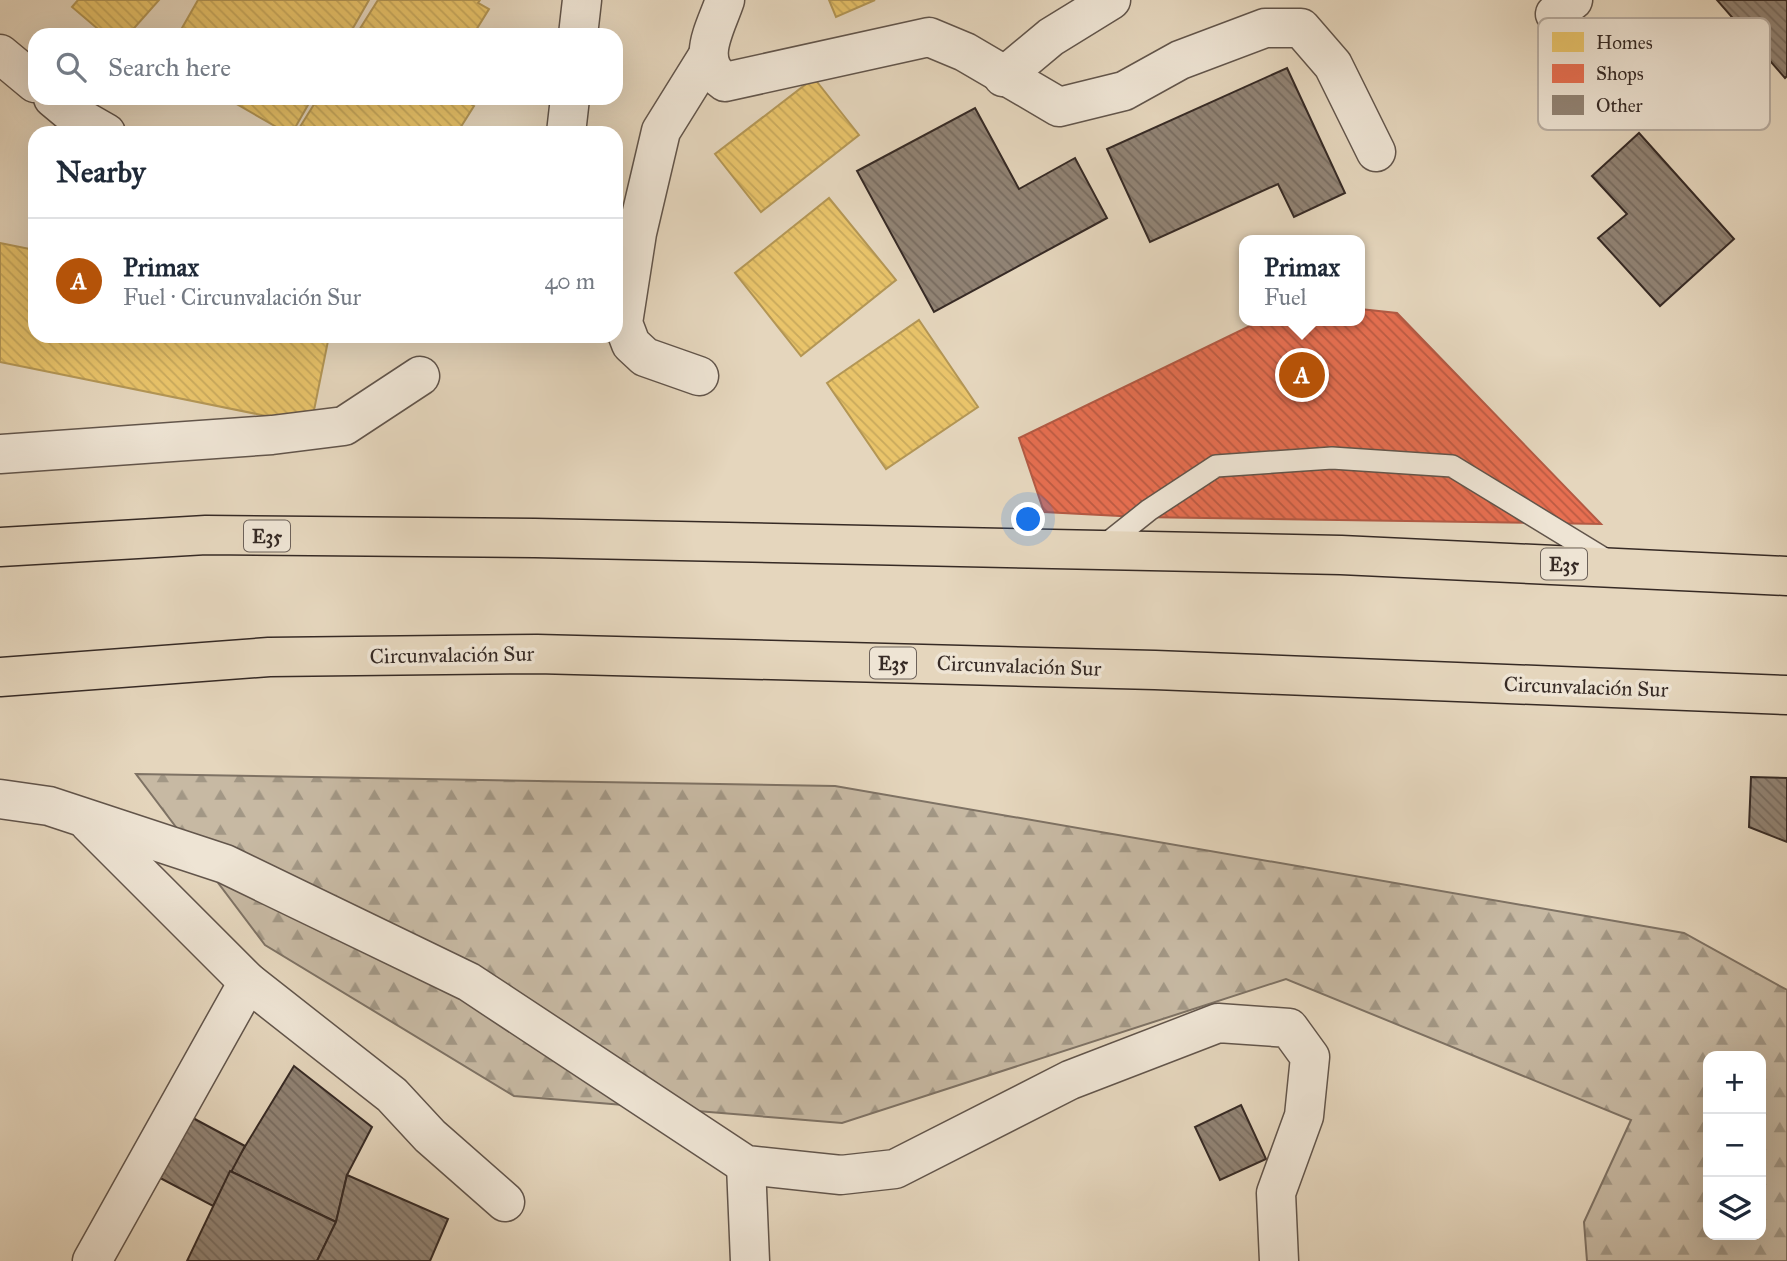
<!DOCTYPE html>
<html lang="en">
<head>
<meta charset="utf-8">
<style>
  :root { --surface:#fff; --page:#f6f6f7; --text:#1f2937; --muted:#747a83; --line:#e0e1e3; --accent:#b45309 }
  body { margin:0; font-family:"IM FELL Great Primer",serif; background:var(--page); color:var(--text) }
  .controls { position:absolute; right:21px; bottom:21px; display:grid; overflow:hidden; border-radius:14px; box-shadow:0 7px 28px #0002 }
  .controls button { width:63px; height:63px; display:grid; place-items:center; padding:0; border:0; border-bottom:2px solid var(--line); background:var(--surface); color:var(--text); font:35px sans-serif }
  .you { position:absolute; left:1029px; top:520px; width:24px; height:24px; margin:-18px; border:5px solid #fff; border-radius:50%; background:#1a73e8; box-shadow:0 0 0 10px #1a73e833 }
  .badge { display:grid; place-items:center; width:46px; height:46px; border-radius:50%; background:var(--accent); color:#fff; font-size:23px; font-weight:700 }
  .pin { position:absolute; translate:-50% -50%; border:4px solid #fff; box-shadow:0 2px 7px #0006 }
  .popup { position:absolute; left:1239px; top:235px; width:126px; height:91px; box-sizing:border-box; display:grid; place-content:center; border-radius:14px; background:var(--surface); filter:drop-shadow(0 2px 5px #0005); font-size:23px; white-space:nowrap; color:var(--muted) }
  .popup b { font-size:26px; color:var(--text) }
  .popup::after { content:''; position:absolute; left:50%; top:100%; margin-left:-14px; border:14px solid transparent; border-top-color:var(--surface) }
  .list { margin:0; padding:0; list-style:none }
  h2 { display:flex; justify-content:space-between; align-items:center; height:91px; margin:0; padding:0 28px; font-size:30px }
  h2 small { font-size:23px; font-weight:400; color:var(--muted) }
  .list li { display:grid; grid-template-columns:46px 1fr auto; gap:21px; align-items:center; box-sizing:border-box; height:126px; padding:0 28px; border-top:2px solid var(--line) }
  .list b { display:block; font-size:26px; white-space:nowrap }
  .list p { margin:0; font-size:23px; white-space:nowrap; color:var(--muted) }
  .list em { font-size:23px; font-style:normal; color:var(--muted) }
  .icon { flex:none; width:38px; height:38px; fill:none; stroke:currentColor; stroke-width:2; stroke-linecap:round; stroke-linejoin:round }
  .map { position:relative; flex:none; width:1787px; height:1261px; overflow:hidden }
  .search { position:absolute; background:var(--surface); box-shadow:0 7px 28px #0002; left:28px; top:28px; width:595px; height:77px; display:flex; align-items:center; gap:18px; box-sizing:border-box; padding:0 24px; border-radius:21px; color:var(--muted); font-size:26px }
  .panel { position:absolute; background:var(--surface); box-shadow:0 7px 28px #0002; left:28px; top:126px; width:595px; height:217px; border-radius:21px }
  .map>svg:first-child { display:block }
  .forest { fill:url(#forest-firs); stroke:#7e7264; stroke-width:2; fill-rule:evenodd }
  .homes { fill:url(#homes-back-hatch); stroke:#b39655; stroke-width:2 }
  .shops { fill:url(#shops-back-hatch); stroke:#b25a44; stroke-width:2 }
  .building { fill:url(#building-back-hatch); stroke:#362a25; stroke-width:2 }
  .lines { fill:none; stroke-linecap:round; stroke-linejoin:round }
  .service-casing { stroke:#62554b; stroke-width:24 }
  .minor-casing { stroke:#62554b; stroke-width:41 }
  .trunk-casing { stroke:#362a25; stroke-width:41 }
  .service { stroke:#eee4d4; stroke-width:21 }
  .minor { stroke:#eee4d4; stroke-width:38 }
  .trunk { stroke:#e5d6bd; stroke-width:38 }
  .labels { text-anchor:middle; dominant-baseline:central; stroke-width:7; stroke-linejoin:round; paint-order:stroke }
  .shield { fill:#eee4d4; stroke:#6d625a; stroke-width:2 }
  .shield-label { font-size:19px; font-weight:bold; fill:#362a25 }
  .street-label { font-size:21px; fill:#362a25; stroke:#eee4d4 }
  .key { fill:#eee4d4; stroke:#b7aca0; stroke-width:2 }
  .key-label { font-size:19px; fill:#362a25 }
</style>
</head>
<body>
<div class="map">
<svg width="1787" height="1261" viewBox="0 0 1787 1261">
  <defs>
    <pattern id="forest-firs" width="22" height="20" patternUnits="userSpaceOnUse" patternTransform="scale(1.75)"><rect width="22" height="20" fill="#c7b9a3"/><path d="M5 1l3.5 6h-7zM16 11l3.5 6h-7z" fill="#a29785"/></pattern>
    <pattern id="homes-back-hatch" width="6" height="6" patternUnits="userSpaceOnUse" patternTransform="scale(1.75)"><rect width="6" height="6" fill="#e9c46a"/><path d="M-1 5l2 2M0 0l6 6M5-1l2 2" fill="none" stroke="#c8a95c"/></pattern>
    <pattern id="shops-back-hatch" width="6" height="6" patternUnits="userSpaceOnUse" patternTransform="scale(1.75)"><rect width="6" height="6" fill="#e76f51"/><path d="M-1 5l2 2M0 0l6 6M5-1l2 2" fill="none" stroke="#bc5b43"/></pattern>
    <pattern id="building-back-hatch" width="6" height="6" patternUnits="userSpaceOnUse" patternTransform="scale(1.75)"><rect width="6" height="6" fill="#918374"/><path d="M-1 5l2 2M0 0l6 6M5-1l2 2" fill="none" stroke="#776b5f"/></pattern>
  </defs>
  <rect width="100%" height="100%" fill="#e5d6bd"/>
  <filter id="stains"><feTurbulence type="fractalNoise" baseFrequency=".00286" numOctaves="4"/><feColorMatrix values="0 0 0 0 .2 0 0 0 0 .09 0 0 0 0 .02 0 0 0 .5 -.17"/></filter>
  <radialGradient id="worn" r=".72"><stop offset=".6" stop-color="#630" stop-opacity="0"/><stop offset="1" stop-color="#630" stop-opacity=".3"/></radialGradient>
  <path class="forest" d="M 136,774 L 835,786 L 1684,933 L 1787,990 L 1787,1261 L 1587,1261 L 1584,1222 L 1631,1120 L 1286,979 L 842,1123 L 514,1096 L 265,945 ZM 1708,1056 L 1761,1056 L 1761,1235 L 1708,1235 Z"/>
  <g class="homes">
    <polygon points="78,0 159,0 128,35 105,35 72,7"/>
    <polygon points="198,0 369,0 349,35 178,35"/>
    <polygon points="378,0 480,0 478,3 489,9 473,35 356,35"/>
    <polygon points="829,0 875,0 836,17"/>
    <polygon points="814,78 859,135 761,212 715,154"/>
    <polygon points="226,98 312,98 292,133 287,133"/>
    <polygon points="318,98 461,98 474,106 457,133 304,133 298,130"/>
    <polygon points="829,198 896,280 801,356 735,273"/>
    <polygon points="0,243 35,250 35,336 329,336 311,425 0,362"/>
    <polygon points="919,320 978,407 886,469 827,383"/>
  </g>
  <polygon class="shops" points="1360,309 1397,313 1601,524 1139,517 1044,512 1019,438 1260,321 1360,321"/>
  <g class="building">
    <polygon points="1717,0 1787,0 1787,76 1785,78"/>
    <polygon points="1287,68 1345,193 1294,217 1278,184 1150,242 1107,149"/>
    <polygon points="975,108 1019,189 1075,158 1107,218 934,312 857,171"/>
    <polygon points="1639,133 1734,239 1660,306 1598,238 1627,214 1592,176"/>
    <polygon points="1751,777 1787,778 1787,842 1749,827"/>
    <polygon points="294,1066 372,1127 347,1175 336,1222 230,1171"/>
    <polygon points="1241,1105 1266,1159 1220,1180 1195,1127"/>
    <polygon points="178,1110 245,1146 213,1206 145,1170"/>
    <polygon points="230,1171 336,1222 317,1261 187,1261"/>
    <polygon points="347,1175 448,1219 430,1261 317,1261 336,1222"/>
  </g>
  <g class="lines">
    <g class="service-casing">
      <polyline id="service" points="1100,549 1149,510 1216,466 1332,458 1452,466 1611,563"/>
    </g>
    <g class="minor-casing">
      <g id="minor">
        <path d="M 725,0 C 715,30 694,61 725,82 L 929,37 L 965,52 L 1059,107 L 1124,91 L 1180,60 L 1265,28 L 1301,28 L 1333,65 L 1376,152"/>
        <polyline points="1555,14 1573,0"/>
        <polyline points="578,35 582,0"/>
        <polyline points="0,54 35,83"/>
        <polyline points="1003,77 1051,37 1111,0"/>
        <polyline points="53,98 71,113 106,133"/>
        <polyline points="566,133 570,98"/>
        <polyline points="699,376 645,357 631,344 623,323 637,233 661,131 707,57"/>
        <polyline points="0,454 272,435 344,426 420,376"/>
        <polyline points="0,799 49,806 225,864 469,982 746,1165 841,1175 895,1169 1070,1080 1218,1023 1289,1028 1310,1057 1304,1116 1276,1193 1279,1261"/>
        <polyline points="89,823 248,982 392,1095 430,1136 505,1202"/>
        <polyline points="746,1165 750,1261"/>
        <polyline points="92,1261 248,982"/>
      </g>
    </g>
    <g class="trunk-casing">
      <g id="trunk">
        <polyline points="0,547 206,535 535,538 1341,555 1787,576"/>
        <polyline points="0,677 269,657 537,654 1155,670 1787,695"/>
      </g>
    </g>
    <use href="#service" class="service"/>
    <use href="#minor" class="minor"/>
    <use href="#trunk" class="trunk"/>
  </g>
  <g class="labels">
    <g class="shield">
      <rect x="244" y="520.5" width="46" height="31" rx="5"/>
      <rect x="1541" y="548.5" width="46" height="31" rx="5"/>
      <rect x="870" y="647.5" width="46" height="31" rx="5"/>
    </g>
    <g class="shield-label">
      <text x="267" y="536">E35</text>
      <text x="1564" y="564">E35</text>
      <text x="893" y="663">E35</text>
    </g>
    <g class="street-label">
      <text transform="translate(452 655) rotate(-1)">Circunvalación Sur</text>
      <text transform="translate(1019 666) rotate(2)">Circunvalación Sur</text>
      <text transform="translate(1586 687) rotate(2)">Circunvalación Sur</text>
    </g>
  </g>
  <rect x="1538" y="18" width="232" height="112" rx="10" class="key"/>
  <rect x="1552" y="32" width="32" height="20" fill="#e9c46a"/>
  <rect x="1552" y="64" width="32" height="19" fill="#e76f51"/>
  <rect x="1552" y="95" width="32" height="20" fill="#918374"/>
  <g class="key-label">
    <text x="1596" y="49">Homes</text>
    <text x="1596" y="80">Shops</text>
    <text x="1596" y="112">Other</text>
  </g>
  <rect width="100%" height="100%" filter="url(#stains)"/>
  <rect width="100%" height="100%" fill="url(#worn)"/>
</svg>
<div class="controls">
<button>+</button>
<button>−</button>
<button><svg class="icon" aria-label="layers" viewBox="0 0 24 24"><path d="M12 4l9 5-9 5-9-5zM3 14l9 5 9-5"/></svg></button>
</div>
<div class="you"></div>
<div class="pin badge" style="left:1302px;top:375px">A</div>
<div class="popup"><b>Primax</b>Fuel</div>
<div class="search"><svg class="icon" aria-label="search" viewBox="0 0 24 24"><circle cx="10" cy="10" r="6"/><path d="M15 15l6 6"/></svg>Search here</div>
<section class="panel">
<h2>Nearby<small></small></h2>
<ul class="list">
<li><span class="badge">A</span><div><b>Primax</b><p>Fuel · Circunvalación Sur</p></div><em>40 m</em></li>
</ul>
</section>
</div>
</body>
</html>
